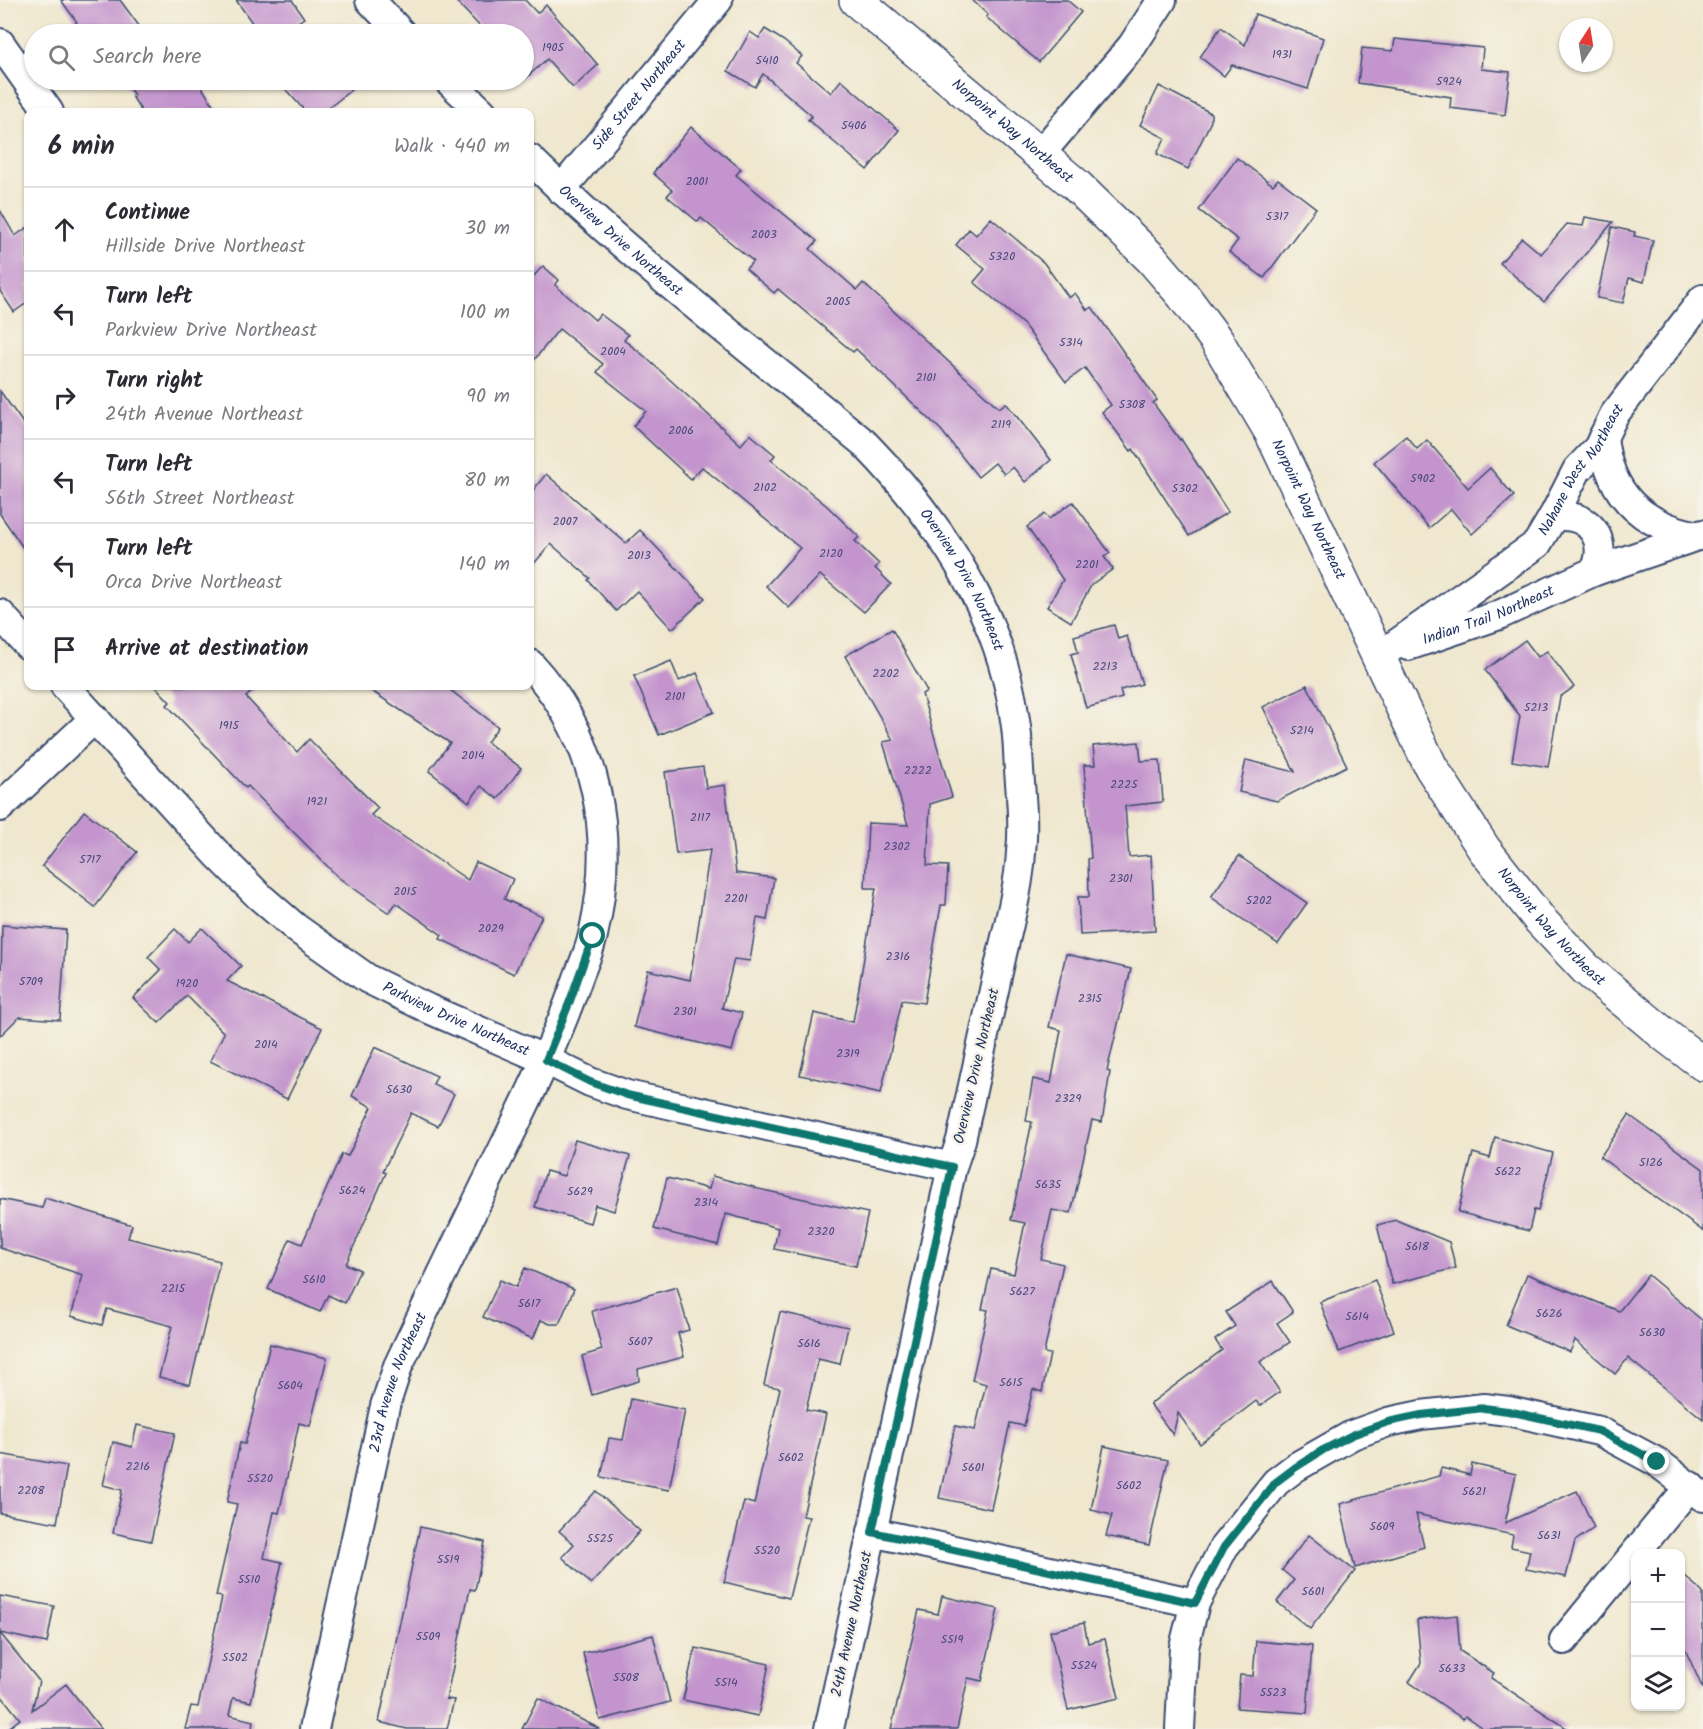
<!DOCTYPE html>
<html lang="en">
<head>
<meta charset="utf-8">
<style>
  :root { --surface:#fff; --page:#f7f7f7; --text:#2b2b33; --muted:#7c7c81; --line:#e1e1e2 }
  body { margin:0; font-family:Kalam,sans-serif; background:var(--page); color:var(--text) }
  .controls { position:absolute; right:18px; bottom:18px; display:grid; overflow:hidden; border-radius:12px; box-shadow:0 2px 4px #0004 }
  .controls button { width:54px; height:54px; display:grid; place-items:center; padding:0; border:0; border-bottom:2px solid var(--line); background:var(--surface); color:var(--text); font:30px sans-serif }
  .compass { position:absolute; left:1559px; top:18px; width:54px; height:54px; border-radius:50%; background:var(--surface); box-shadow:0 2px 4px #0004; rotate:12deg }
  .stop { position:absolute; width:18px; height:18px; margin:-14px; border:4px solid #0f766e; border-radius:50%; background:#fff }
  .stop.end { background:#0f766e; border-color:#fff; box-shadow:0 2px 6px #0008 }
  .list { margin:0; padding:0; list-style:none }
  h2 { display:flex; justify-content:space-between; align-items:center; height:78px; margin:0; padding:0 24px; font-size:26px }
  h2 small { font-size:20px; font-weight:400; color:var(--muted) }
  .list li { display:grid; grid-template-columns:39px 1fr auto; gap:18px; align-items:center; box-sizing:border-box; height:84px; padding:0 24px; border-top:2px solid var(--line) }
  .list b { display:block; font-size:22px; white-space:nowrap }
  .list p { margin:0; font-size:20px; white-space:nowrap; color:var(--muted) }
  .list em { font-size:20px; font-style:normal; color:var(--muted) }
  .icon { flex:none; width:33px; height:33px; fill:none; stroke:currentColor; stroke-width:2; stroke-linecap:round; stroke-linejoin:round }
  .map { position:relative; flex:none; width:1703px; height:1729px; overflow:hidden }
  .search { position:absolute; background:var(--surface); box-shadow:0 2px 4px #0004; left:24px; top:24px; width:510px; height:66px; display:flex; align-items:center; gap:15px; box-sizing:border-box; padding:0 21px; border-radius:33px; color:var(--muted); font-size:22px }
  .panel { position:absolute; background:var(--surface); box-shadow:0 2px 4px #0004; left:24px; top:108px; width:510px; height:582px; border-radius:12px }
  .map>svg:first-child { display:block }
  .building { fill:#c394cd }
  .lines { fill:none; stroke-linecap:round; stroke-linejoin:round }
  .street-casing { stroke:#3b4b6f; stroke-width:32 }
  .secondary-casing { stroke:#3b4b6f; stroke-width:36 }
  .street { stroke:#fff; stroke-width:28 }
  .secondary { stroke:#fff; stroke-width:33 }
  .route { stroke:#0f766e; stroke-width:8 }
  .labels { text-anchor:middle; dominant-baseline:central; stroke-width:5; stroke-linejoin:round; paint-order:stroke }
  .number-label { font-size:12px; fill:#45487a }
  .street-label { font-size:15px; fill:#1b2f5e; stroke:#f7f3e8 }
</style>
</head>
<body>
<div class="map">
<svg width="1703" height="1729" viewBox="0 0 1703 1729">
  <rect width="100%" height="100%" fill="#f7f3e8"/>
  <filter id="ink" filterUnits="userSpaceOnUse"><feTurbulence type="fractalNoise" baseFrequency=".0167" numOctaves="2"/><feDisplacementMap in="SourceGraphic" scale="12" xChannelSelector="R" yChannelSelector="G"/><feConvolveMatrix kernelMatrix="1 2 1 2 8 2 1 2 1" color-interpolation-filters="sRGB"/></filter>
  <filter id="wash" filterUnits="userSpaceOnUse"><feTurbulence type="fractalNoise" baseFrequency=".008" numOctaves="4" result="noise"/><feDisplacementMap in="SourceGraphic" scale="24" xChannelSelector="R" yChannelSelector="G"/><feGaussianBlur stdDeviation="1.35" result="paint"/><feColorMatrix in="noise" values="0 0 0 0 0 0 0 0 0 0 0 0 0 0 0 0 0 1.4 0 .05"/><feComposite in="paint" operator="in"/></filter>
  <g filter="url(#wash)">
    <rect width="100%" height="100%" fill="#efe7ce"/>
    <g id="blocks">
      <g class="building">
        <polygon points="61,0 120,0 145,34 60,34 77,22"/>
        <polygon points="236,0 292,0 304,18 280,34 260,34"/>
        <polygon points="455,0 525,0 537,13 546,5 598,65 573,88 547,59 524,80 524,34 487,34"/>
        <polygon points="972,0 1067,0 1081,12 1039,62 986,17 988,15"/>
        <polygon points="1255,14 1323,38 1308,89 1232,65 1224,76 1200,57 1221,27 1245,45"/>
        <polygon points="765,29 784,41 802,56 796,63 831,93 841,80 899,130 867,170 808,120 812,116 763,74 755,87 728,71 750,32 759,38"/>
        <polygon points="1395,39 1483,48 1481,69 1510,72 1505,115 1450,108 1451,97 1358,83 1362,48 1393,51"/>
        <polygon points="123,80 197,80 218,112 142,112 132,96 134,95"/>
        <polygon points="277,80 363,80 324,112 306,112"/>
        <polygon points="1159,86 1211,113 1211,121 1188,169 1157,154 1165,138 1140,125"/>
        <polygon points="691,127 741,169 736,175 817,241 810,249 857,290 863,283 999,408 1006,403 1051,460 1025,482 1013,467 1004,474 995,463 978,477 941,430 856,349 853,352 778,289 774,293 746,269 753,261 701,218 698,222 667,196 672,190 653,173"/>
        <polygon points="1237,158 1273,185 1278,179 1316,208 1264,278 1229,252 1238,240 1199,210"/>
        <polygon points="0,210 15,236 28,227 28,302 14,312 0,291"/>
        <polygon points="1585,217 1613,222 1544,302 1500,263 1522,238 1541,254 1567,224 1583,226"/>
        <polygon points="991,218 1044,263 1069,298 1075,293 1087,310 1092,307 1157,400 1153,403 1180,440 1181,439 1228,512 1189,536 1133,449 1131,451 1102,412 1111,405 1085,368 1066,382 1024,325 974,282 985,269 956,245 969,229 976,235"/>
        <polygon points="1612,227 1635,232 1634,236 1653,240 1644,282 1629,278 1623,303 1597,298"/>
        <polygon points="543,266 559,280 555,285 595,320 600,314 628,335 624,340 642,354 741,445 750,434 775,455 771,460 827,506 859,537 855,541 879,564 875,568 891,584 864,612 820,575 789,608 766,586 800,548 702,467 691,479 633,426 646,411 597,372 603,364 559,329 530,365 530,280"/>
        <polygon points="0,391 28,430 28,555 0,514"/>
        <polygon points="1406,436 1417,449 1427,440 1468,488 1490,468 1514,496 1472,534 1451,509 1429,528 1374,462"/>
        <polygon points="546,474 626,543 640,530 705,598 672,629 637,591 616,611 588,580 590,578 551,544 530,568 530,494"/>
        <polygon points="1073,502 1110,553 1104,557 1113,569 1092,584 1071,622 1047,607 1063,580 1027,527 1045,514 1049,519"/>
        <polygon points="1114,625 1118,639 1127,636 1142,684 1120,690 1122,698 1086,708 1071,654 1078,652 1074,636"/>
        <polygon points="892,629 927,691 922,694 952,797 930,804 927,865 948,866 946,905 941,905 924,1003 902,1000 881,1093 800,1075 814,1013 853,1022 876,888 865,888 868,823 908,825 883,742 893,740 845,656"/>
        <polygon points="1525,640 1538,657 1547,651 1574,687 1560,697 1548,767 1512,761 1520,716 1485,670"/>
        <polygon points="671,661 679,681 697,673 714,712 659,735 634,676"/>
        <polygon points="1307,685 1347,766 1277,801 1239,792 1246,760 1295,772 1263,707"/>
        <polygon points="155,686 258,686 246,697 297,752 309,739 378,808 371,815 468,880 476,862 513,879 504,899 542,916 514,974 440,939 442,935 396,903 389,913 339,878 248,786 246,788 167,705 170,702"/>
        <polygon points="364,686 445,686 498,727 487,742 521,768 498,799 481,786 469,802 429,771 450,743"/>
        <polygon points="1139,742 1141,761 1160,760 1163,802 1125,806 1129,857 1151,855 1155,931 1080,935 1078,897 1089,897 1088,859 1091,858 1084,765 1095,765 1093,746"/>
        <polygon points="703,767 706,788 725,785 736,873 774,878 767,920 757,918 750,961 734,959 722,1008 742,1013 732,1051 634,1027 648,970 690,980 710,850 676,854 665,772"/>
        <polygon points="84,811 137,852 95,907 42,866"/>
        <polygon points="1239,856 1307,903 1278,944 1211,897"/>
        <polygon points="2,925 66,930 60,1020 19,1017 0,1036"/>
        <polygon points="202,928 241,966 227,981 322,1028 287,1099 210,1061 224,1033 187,996 159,1023 133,998 161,970 148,957 175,929 188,942"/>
        <polygon points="1066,954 1131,969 1107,1071 1110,1072 1102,1122 1092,1120 1071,1213 1052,1210 1041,1259 1063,1264 1044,1353 1050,1354 1042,1392 1033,1389 1024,1426 1010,1423 991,1509 939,1498 955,1426 975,1430 986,1384 972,1380 988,1310 982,1309 991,1269 1014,1274 1025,1223 1011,1220 1032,1122 1026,1121 1033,1079 1051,1083 1061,1030 1049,1027"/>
        <polygon points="375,1047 437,1076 433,1084 454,1094 438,1126 411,1113 383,1171 386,1173 346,1264 360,1270 345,1303 328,1295 320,1312 268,1289 290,1239 302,1244 342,1154 348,1156 372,1107 352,1096"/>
        <polygon points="1629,1115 1703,1169 1703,1231 1600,1157"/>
        <polygon points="1495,1137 1553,1153 1538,1211 1534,1210 1529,1231 1458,1212 1473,1153 1490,1158"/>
        <polygon points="575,1140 630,1156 614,1211 595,1205 590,1223 535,1207 546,1171 564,1176"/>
        <polygon points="712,1176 754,1187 754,1188 868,1213 856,1266 774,1249 778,1228 726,1214 718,1245 654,1229 667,1178 709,1189"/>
        <polygon points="45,1198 132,1225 128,1238 220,1261 190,1385 159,1377 172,1326 107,1309 102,1325 71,1316 83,1275 0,1248 0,1199 42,1208"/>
        <polygon points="1396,1220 1449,1242 1456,1268 1392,1284 1377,1225"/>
        <polygon points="525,1268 574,1289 559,1324 550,1324 541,1320 533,1339 483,1317 500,1280 516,1287"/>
        <polygon points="1527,1274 1619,1311 1648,1275 1703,1321 1703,1419 1628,1358 1615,1374 1575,1340 1570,1352 1506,1325"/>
        <polygon points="1375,1280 1394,1331 1339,1352 1320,1302"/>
        <polygon points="1273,1281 1293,1312 1277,1323 1290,1342 1260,1362 1280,1392 1260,1406 1256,1401 1200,1444 1178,1413 1173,1435 1150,1404 1222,1350 1215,1340 1235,1326 1226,1312"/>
        <polygon points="677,1287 689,1330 678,1333 684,1357 638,1369 639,1381 592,1395 582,1356 602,1350 592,1311"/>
        <polygon points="780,1312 848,1327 840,1364 818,1359 806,1410 826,1414 803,1516 809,1517 789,1598 724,1582 744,1501 754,1504 780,1388 764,1385"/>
        <polygon points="270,1344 327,1358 310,1426 299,1423 279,1513 274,1512 264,1558 282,1562 251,1702 233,1698 229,1715 253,1721 252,1729 185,1729 191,1706 198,1707 222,1597 216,1596 237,1504 227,1502 240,1443 245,1444"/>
        <polygon points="631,1399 685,1410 669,1490 601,1477 609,1438 623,1440"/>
        <polygon points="137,1425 175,1433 151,1541 113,1533 122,1490 103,1485 113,1442 132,1447"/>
        <polygon points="1104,1446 1168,1460 1149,1545 1106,1536 1112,1515 1091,1510"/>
        <polygon points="0,1454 67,1466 57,1523 0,1513"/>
        <polygon points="1472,1464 1516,1474 1505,1523 1577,1491 1594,1528 1575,1541 1566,1577 1526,1569 1530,1551 1511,1547 1513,1535 1416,1514 1424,1547 1355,1568 1340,1504 1439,1476 1441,1468 1470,1475"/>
        <polygon points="596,1491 640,1531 591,1584 562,1557 574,1544 559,1531"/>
        <polygon points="420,1527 485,1542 475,1590 470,1589 446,1699 454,1700 447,1729 407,1729 379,1722"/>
        <polygon points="1309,1535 1355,1571 1310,1629 1277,1602 1294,1580 1282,1570"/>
        <polygon points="1680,1571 1703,1593 1703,1689 1680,1638"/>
        <polygon points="0,1596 54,1606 47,1643 0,1633"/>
        <polygon points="942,1596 998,1609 982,1681 968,1678 957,1729 891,1729 919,1610 938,1614"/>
        <polygon points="1457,1615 1460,1651 1494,1673 1491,1678 1568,1729 1484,1729 1465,1716 1463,1719 1409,1682 1421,1663 1417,1620"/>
        <polygon points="1084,1623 1088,1643 1105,1639 1119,1698 1068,1710 1050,1631"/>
        <polygon points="0,1633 39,1681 32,1710 66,1684 101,1729 7,1729 20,1719 0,1694"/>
        <polygon points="653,1635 670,1702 600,1720 583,1653"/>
        <polygon points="1256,1641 1312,1646 1307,1713 1237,1708 1240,1675 1253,1676"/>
        <polygon points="695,1648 769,1664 758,1716 683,1700"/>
        <polygon points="538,1698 600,1729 522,1729"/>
      </g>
    </g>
  </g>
  <g filter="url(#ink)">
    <use href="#blocks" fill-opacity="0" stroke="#3b4b6f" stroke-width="1.5"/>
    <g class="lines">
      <g class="street-casing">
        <g id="street">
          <polyline points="370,0 402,34"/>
          <polyline points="0,43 49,112"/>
          <polyline points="448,80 482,112"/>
          <polyline points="1040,154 1132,46 1162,0"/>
          <path id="s1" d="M 530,159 C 634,261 752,350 864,443 C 938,519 1001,613 1015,720 C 1018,737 1018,754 1019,770 C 1021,797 1024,824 1021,852 C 1019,889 1008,926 1000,963 C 987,1022 974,1081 961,1140 L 952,1167 L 829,1729"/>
          <path id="s2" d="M 561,190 L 718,0"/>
          <path d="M 1603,437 C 1609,495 1642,526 1699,536"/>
          <path d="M 1553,517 C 1589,511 1609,539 1595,571"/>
          <polyline points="0,614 28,645"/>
          <path id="s3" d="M 1408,646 L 1499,615 L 1595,571 L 1703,534"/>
          <path id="s4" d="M 1378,657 L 1537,544 L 1553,517 L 1577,470 L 1598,448 L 1614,415 L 1703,299"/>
          <path id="s5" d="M 65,686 L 218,855 L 259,896 L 296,928 L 368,979 L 429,1009 L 546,1060 L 590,1082 L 627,1095 L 952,1167"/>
          <polyline points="0,807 95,718"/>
          <polyline points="872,1532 1195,1603"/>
          <polyline points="1564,1640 1690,1486"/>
          <path id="s6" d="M 314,1729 L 385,1406 L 398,1366 C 433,1292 469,1218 505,1145 C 532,1090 558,1036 578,978 C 583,964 590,950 593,935 C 616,836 599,740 530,664"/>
          <polyline points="1180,1729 1184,1647 1195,1603 1224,1547 1276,1482 1296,1467 1352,1435 1388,1422 1421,1415 1484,1408 1508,1411 1599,1431 1657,1462 1703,1497"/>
        </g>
      </g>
      <g class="secondary-casing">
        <g id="secondary">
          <path id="s7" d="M 856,0 L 1076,185 L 1152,259 L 1182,294 L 1217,341 L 1271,432 L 1431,767 L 1484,849 L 1540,920 L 1586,969 L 1666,1036 L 1703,1064"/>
        </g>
      </g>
      <use href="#street" class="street"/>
      <use href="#secondary" class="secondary"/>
    </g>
  </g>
  <g class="lines" filter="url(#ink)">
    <polyline class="route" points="593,936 570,1001 546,1060 590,1082 627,1095 952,1167 872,1532 1195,1603 1224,1547 1276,1482 1296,1467 1323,1450 1352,1435 1388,1422 1421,1415 1484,1408 1508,1411 1599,1431 1657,1462"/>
  </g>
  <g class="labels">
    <g class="number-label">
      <text x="553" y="47">1905</text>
      <text x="1282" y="54">1931</text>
      <text x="767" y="60">5410</text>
      <text x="1449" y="81">5924</text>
      <text x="854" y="125">5406</text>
      <text x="697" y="181">2001</text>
      <text x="1277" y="216">5317</text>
      <text x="764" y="234">2003</text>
      <text x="1002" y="256">5320</text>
      <text x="838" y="301">2005</text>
      <text x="1071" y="342">5314</text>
      <text x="613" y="351">2004</text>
      <text x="926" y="377">2101</text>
      <text x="1132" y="404">5308</text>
      <text x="1001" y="424">2119</text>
      <text x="681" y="430">2006</text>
      <text x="1423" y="478">5902</text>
      <text x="765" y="487">2102</text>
      <text x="1185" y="488">5302</text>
      <text x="565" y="521">2007</text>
      <text x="831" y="553">2120</text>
      <text x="639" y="555">2013</text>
      <text x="1087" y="564">2201</text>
      <text x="1105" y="666">2213</text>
      <text x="886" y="673">2202</text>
      <text x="675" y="696">2101</text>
      <text x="1536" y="707">5213</text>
      <text x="229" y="725">1915</text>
      <text x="1302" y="730">5214</text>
      <text x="473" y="755">2014</text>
      <text x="918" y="770">2222</text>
      <text x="1124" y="784">2225</text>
      <text x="317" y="801">1921</text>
      <text x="700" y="817">2117</text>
      <text x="897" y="846">2302</text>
      <text x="90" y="859">5717</text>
      <text x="1121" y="878">2301</text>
      <text x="405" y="891">2015</text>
      <text x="736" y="898">2201</text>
      <text x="1259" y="900">5202</text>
      <text x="491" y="928">2029</text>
      <text x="898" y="956">2316</text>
      <text x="31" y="981">5709</text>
      <text x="187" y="983">1920</text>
      <text x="1090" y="998">2315</text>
      <text x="685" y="1011">2301</text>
      <text x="266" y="1044">2014</text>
      <text x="848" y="1053">2319</text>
      <text x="399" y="1089">5630</text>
      <text x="1068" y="1098">2329</text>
      <text x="1651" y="1162">5126</text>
      <text x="1508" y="1171">5622</text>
      <text x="1048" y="1184">5635</text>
      <text x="352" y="1190">5624</text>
      <text x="580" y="1191">5629</text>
      <text x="706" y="1202">2314</text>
      <text x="821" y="1231">2320</text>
      <text x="1417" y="1246">5618</text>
      <text x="314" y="1279">5610</text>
      <text x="173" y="1288">2215</text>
      <text x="1022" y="1291">5627</text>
      <text x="529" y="1303">5617</text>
      <text x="1549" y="1313">5626</text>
      <text x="1357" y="1316">5614</text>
      <text x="1652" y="1332">5630</text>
      <text x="640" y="1341">5607</text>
      <text x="809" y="1343">5616</text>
      <text x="1011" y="1382">5615</text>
      <text x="290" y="1385">5604</text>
      <text x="791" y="1457">5602</text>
      <text x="138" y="1466">2216</text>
      <text x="973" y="1467">5601</text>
      <text x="260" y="1478">5520</text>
      <text x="1129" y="1485">5602</text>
      <text x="31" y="1490">2208</text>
      <text x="1474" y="1491">5621</text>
      <text x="1382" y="1526">5609</text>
      <text x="1549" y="1535">5631</text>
      <text x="600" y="1538">5525</text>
      <text x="767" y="1550">5520</text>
      <text x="448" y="1559">5519</text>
      <text x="249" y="1579">5510</text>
      <text x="1313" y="1591">5601</text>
      <text x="428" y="1636">5509</text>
      <text x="952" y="1639">5519</text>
      <text x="235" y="1657">5502</text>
      <text x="1084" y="1665">5524</text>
      <text x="1452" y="1668">5633</text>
      <text x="626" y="1677">5508</text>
      <text x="726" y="1682">5514</text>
      <text x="1273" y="1692">5523</text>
    </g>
    <g class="street-label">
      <text stroke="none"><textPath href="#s2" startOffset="123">Side Street Northeast</textPath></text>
      <text stroke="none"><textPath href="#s7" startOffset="204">Norpoint Way Northeast</textPath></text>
      <text stroke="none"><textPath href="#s1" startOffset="122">Overview Drive Northeast</textPath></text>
      <text stroke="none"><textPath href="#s4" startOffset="282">Nahane West Northeast</textPath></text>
      <text stroke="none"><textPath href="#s7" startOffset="690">Norpoint Way Northeast</textPath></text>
      <text stroke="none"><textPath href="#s1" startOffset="608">Overview Drive Northeast</textPath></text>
      <text stroke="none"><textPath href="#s3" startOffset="86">Indian Trail Northeast</textPath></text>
      <text stroke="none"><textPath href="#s7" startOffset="1176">Norpoint Way Northeast</textPath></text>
      <text stroke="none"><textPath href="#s5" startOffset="520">Parkview Drive Northeast</textPath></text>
      <text transform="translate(977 1066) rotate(-77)">Overview Drive Northeast</text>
      <text stroke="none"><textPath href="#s6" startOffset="357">23rd Avenue Northeast</textPath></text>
      <text transform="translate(852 1624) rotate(-78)">24th Avenue Northeast</text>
    </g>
  </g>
</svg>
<div class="controls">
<button>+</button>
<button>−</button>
<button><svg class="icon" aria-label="layers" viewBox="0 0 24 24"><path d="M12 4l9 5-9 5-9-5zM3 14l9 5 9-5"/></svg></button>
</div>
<svg class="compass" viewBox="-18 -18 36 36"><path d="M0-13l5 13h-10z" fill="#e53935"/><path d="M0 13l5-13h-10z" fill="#7c7c81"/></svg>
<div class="stop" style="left:593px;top:936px"></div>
<div class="stop end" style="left:1657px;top:1462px"></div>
<div class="search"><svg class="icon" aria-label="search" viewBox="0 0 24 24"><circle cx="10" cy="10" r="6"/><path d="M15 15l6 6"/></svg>Search here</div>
<section class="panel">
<h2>6 min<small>Walk · 440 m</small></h2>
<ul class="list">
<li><svg class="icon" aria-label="ahead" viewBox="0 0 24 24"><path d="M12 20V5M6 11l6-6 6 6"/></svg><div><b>Continue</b><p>Hillside Drive Northeast</p></div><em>30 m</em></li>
<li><svg class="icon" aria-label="left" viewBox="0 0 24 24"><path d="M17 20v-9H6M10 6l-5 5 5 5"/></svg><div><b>Turn left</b><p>Parkview Drive Northeast</p></div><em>100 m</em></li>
<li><svg class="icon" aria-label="right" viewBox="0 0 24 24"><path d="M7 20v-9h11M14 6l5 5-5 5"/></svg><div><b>Turn right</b><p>24th Avenue Northeast</p></div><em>90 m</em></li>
<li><svg class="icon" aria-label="left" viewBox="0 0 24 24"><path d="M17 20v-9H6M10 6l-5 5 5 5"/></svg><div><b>Turn left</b><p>56th Street Northeast</p></div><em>80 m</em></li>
<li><svg class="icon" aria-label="left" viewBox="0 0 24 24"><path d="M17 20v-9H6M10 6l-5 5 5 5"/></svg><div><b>Turn left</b><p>Orca Drive Northeast</p></div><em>140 m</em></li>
<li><svg class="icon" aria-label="arrive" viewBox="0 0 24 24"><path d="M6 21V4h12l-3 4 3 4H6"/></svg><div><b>Arrive at destination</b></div></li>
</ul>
</section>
</div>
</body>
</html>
